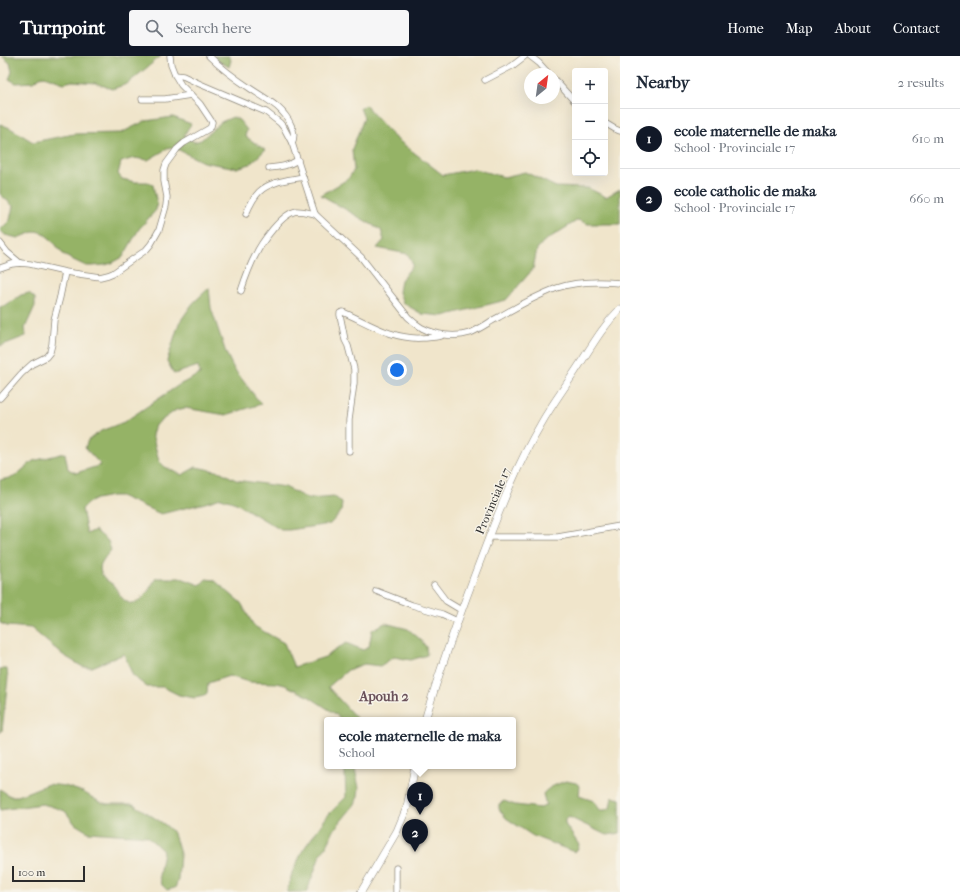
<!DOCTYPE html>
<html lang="en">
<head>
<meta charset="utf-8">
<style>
  :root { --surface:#fff; --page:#f6f6f7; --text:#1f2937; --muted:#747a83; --line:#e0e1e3; --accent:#111827 }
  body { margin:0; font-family:"IM FELL French Canon",serif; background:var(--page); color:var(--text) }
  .controls { position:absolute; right:12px; top:12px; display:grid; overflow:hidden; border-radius:4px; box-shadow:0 4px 16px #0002 }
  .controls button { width:36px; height:36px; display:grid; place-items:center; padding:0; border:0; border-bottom:1px solid var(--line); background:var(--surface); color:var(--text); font:20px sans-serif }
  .compass { position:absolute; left:524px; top:12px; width:36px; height:36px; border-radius:50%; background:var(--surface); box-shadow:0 4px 16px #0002; rotate:29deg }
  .scale { position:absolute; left:12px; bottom:10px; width:73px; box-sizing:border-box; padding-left:4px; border:2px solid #2b2b2b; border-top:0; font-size:11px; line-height:14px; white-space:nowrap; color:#2b2b2b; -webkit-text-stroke:3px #f7f3e8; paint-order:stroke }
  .you { position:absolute; left:397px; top:314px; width:14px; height:14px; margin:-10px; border:3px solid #fff; border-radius:50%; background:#1a73e8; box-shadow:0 0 0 6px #1a73e833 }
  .badge { display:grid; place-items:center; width:26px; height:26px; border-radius:50%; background:var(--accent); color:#fff; font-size:13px; font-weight:700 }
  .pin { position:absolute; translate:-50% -33px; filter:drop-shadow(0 1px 2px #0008) }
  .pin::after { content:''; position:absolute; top:21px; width:14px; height:12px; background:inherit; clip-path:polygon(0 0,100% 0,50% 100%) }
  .popup { position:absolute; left:324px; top:661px; width:192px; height:52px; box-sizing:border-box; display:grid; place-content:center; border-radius:4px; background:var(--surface); filter:drop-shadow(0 1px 3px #0005); font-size:13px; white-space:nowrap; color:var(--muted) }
  .popup b { font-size:15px; color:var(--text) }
  .popup::after { content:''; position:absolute; left:50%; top:100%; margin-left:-8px; border:8px solid transparent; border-top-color:var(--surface) }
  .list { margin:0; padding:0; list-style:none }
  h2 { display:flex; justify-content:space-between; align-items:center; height:52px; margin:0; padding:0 16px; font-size:17px }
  h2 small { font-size:13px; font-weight:400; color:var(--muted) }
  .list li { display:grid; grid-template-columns:26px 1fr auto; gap:12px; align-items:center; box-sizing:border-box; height:60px; padding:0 16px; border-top:1px solid var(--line) }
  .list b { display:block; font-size:15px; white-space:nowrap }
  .list p { margin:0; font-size:13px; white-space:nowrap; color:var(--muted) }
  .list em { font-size:13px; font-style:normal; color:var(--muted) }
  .icon { flex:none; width:22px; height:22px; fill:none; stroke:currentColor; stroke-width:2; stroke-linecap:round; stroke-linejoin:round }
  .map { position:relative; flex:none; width:620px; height:836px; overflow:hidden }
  header { display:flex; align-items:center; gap:24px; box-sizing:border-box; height:56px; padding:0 20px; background:var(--accent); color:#fff }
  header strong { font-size:19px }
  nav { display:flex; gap:22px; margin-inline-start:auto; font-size:14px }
  .search { width:280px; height:36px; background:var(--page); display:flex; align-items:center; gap:10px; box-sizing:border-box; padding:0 14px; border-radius:4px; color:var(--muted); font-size:15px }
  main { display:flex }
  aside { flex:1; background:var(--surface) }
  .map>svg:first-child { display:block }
  .forest { fill:#95b366; stroke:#606f48 }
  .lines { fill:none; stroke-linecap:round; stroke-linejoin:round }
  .minor-casing { stroke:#8e887b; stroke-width:7 }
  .major-casing { stroke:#8e887b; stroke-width:8 }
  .minor { stroke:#fff; stroke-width:5.5 }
  .major { stroke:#fff; stroke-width:7 }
  .labels { text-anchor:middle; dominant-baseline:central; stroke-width:3; stroke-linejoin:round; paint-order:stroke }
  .street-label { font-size:12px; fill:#2b2b2b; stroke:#f7f3e8 }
  .quarter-label { font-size:14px; font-weight:bold; fill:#6a515a; stroke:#f7f3e8 }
</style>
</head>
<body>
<header>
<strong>Turnpoint</strong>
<div class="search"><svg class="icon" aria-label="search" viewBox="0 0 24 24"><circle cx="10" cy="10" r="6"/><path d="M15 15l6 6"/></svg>Search here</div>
<nav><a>Home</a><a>Map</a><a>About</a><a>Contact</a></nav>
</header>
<main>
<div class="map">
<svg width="620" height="836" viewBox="0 0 620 836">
  <rect width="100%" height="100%" fill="#f7f3e8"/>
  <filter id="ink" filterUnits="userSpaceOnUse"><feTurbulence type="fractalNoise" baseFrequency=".025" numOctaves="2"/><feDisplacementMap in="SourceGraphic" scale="8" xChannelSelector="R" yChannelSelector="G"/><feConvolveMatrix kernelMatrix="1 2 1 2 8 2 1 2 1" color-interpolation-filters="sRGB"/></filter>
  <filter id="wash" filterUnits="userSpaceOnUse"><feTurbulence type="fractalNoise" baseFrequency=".012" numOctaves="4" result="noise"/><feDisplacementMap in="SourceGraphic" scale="16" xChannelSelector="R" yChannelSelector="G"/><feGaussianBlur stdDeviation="0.9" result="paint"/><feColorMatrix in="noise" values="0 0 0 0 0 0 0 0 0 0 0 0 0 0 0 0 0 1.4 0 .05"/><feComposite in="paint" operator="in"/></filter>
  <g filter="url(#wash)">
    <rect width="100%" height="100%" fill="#f0e5cb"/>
    <g class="forest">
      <polygon points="2,0 161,0 127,28 112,33 96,27 72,25 64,27 44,20 40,21 33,26 16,27 9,23 12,16 10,7"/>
      <polygon points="214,0 229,0 231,4 229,11 217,4"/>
      <polygon points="365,49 394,81 443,119 474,113 504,121 525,116 556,131 588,132 606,141 620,133 620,168 588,168 578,164 543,186 537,193 533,213 506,244 443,260 422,258 403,247 399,236 401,224 413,209 408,198 377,192 384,184 381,174 321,139 348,123 354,114 352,93 364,62 360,52"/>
      <polygon points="173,61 191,68 184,79 194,86 201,84 221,66 233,61 239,64 247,74 245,80 265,94 250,108 237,112 203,106 177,93 170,91 148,104 134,102 121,106 118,118 122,123 135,126 148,126 153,129 157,148 156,154 139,173 123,201 112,207 105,209 92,210 86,210 67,201 62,197 53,185 43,177 36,175 18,182 5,179 0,174 10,164 13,150 0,138 0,68 10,72 33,86 74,78 121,77 145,65"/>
      <path d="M 209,232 L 211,252 L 226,297 L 234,313 L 261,348 L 226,359 L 185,352 L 176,354 L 155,369 L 152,378 L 159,405 L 165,411 L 182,419 L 196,411 L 221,416 L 236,424 L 285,431 L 308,443 L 335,441 L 342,447 L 341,456 L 330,468 L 289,474 L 281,474 L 236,447 L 221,442 L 205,447 L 161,458 L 120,440 L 112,440 L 96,443 L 88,447 L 82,453 L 87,478 L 95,474 L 108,485 L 111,494 C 103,504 94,512 106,524 C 109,526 112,527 114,530 C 121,539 119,542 131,548 C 145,544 148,535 156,522 L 181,522 L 200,529 L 206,523 L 214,524 L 241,547 L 254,570 L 284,587 L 294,611 L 325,601 L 346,587 L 363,594 L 369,591 L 372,574 L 385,567 L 408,573 L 421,584 L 426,591 L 427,599 L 411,604 L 394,601 L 380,610 L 364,608 L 348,614 L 328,631 L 358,664 L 340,664 L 340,662 L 334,657 L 308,640 L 285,629 L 277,627 L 249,626 L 229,620 L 208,627 L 207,637 L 204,640 L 195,642 L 179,639 L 163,631 L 147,631 L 133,620 L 124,598 L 92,611 L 83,611 L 63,599 L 31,572 L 7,570 L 0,567 L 0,424 L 14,421 L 33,405 L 65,397 L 68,413 L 76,417 L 101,409 L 85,392 L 88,384 L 101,375 L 124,366 L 179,329 L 200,318 L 198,310 L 174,318 L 167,305 L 179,267 L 193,247 Z"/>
      <polygon points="29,237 35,242 35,250 25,272 26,280 0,290 0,251 6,249 21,239"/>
      <polygon points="0,613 7,613 8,622 2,675 0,677"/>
      <polygon points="343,710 356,710 355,713 359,732 358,740 355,748 332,776 330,784 320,800 308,832 308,836 287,836 292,817 303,794 328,759 346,741 345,717"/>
      <path d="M 566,725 L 576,727 L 580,730 L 579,740 L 594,745 L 600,754 L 605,754 L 610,752 L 612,741 L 620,743 L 620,777 L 608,779 L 604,778 L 569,761 L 565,763 L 565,768 L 579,789 L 578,793 L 574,796 L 569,794 L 533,780 L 506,762 L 499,753 L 499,748 L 504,745 L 515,749 L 541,752 L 546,749 L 543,738 C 548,731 558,728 566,725 Z"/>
      <polygon points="48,728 65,730 83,736 98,745 107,748 133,748 164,768 171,774 175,781 180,798 178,824 175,832 167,834 161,828 159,820 163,795 147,780 88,776 75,768 65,755 50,750 42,748 0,754 0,733 10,740 18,740"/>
    </g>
  </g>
  <g filter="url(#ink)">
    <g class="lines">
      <g class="minor-casing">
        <g id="minor">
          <polyline points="170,0 171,9 175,19"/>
          <path d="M 209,0 C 221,12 236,23 251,33 C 266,43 283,51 291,69 C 294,76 295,80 292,87"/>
          <polyline points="530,0 539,7 549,18"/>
          <polyline points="554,23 575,46"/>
          <polyline points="485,24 512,10 525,0"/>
          <polyline points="142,43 165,43 191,39"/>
          <polyline points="605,67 615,73 620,75"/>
          <path d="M 269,112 C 280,111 288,110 298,104"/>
          <path d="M 246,158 C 249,151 253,142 259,136 C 270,125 289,124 303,121"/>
          <polyline points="0,187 7,196 20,207"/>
          <path d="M 0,212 L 12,208 L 20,207 L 30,208 L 65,216 L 100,221 L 108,219 L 113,217 L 146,194 L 151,188 L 159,174 L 166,150 L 167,141 L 164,125 L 164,114 L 166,108 L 177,93 L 184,87 L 210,72 L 211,70 L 212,66 L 200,48 L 181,29 L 175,19 L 183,20 L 200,28 L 266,56 L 280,67 L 284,72 L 292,87 L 315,158 L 361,201 L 408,261 C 412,265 417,269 422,272 C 436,279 454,282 470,277 C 480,273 489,266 499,261 C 518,250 536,240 557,232 C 577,225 599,225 620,227"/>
          <path d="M 241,235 C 245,223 249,211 255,200 C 261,187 282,157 297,155 C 303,155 310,157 315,158"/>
          <polyline points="0,342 21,318 32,308 46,301 50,296 52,288 54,264 60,241 65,216"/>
          <path d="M 349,395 L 349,364 L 354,327 L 354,313 L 348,290 L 345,284 L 340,259 L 340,257 L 343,256 C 368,267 393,284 422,282 C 429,282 435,281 441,280"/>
          <polyline points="490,481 558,481 620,470"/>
          <polyline points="434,529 446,545 461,554"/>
          <polyline points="376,535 412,549 442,558 457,565"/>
          <polyline points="396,812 396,836"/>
        </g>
      </g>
      <g class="major-casing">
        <g id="major">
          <path d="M 425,664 C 442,606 463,549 485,492 C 501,450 518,407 541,368 C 551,350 563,334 574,317 C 589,295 601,272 620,253"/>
          <polyline points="361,836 397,775 407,751 415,710"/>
        </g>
      </g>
      <use href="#minor" class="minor"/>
      <use href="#major" class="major"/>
    </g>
  </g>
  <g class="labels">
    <g class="street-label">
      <text transform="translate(493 445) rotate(-67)">Provinciale 17</text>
    </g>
    <g class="quarter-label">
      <text x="384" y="640">Apouh 2</text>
    </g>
  </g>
</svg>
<div class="controls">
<button>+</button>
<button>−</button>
<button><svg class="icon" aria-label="locate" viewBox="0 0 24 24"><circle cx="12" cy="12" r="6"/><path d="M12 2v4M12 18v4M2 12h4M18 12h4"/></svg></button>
</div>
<svg class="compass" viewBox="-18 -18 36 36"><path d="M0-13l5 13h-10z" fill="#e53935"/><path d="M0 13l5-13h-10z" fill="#747a83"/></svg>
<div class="scale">100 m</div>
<div class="you"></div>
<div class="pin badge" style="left:420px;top:759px">1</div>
<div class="popup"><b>ecole maternelle de maka</b>School</div>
<div class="pin badge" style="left:415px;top:796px">2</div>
</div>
<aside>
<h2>Nearby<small>2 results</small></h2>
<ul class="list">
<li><span class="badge">1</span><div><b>ecole maternelle de maka</b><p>School · Provinciale 17</p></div><em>610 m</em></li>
<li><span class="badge">2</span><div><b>ecole catholic de maka</b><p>School · Provinciale 17</p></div><em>660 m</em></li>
</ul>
</aside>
</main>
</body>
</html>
